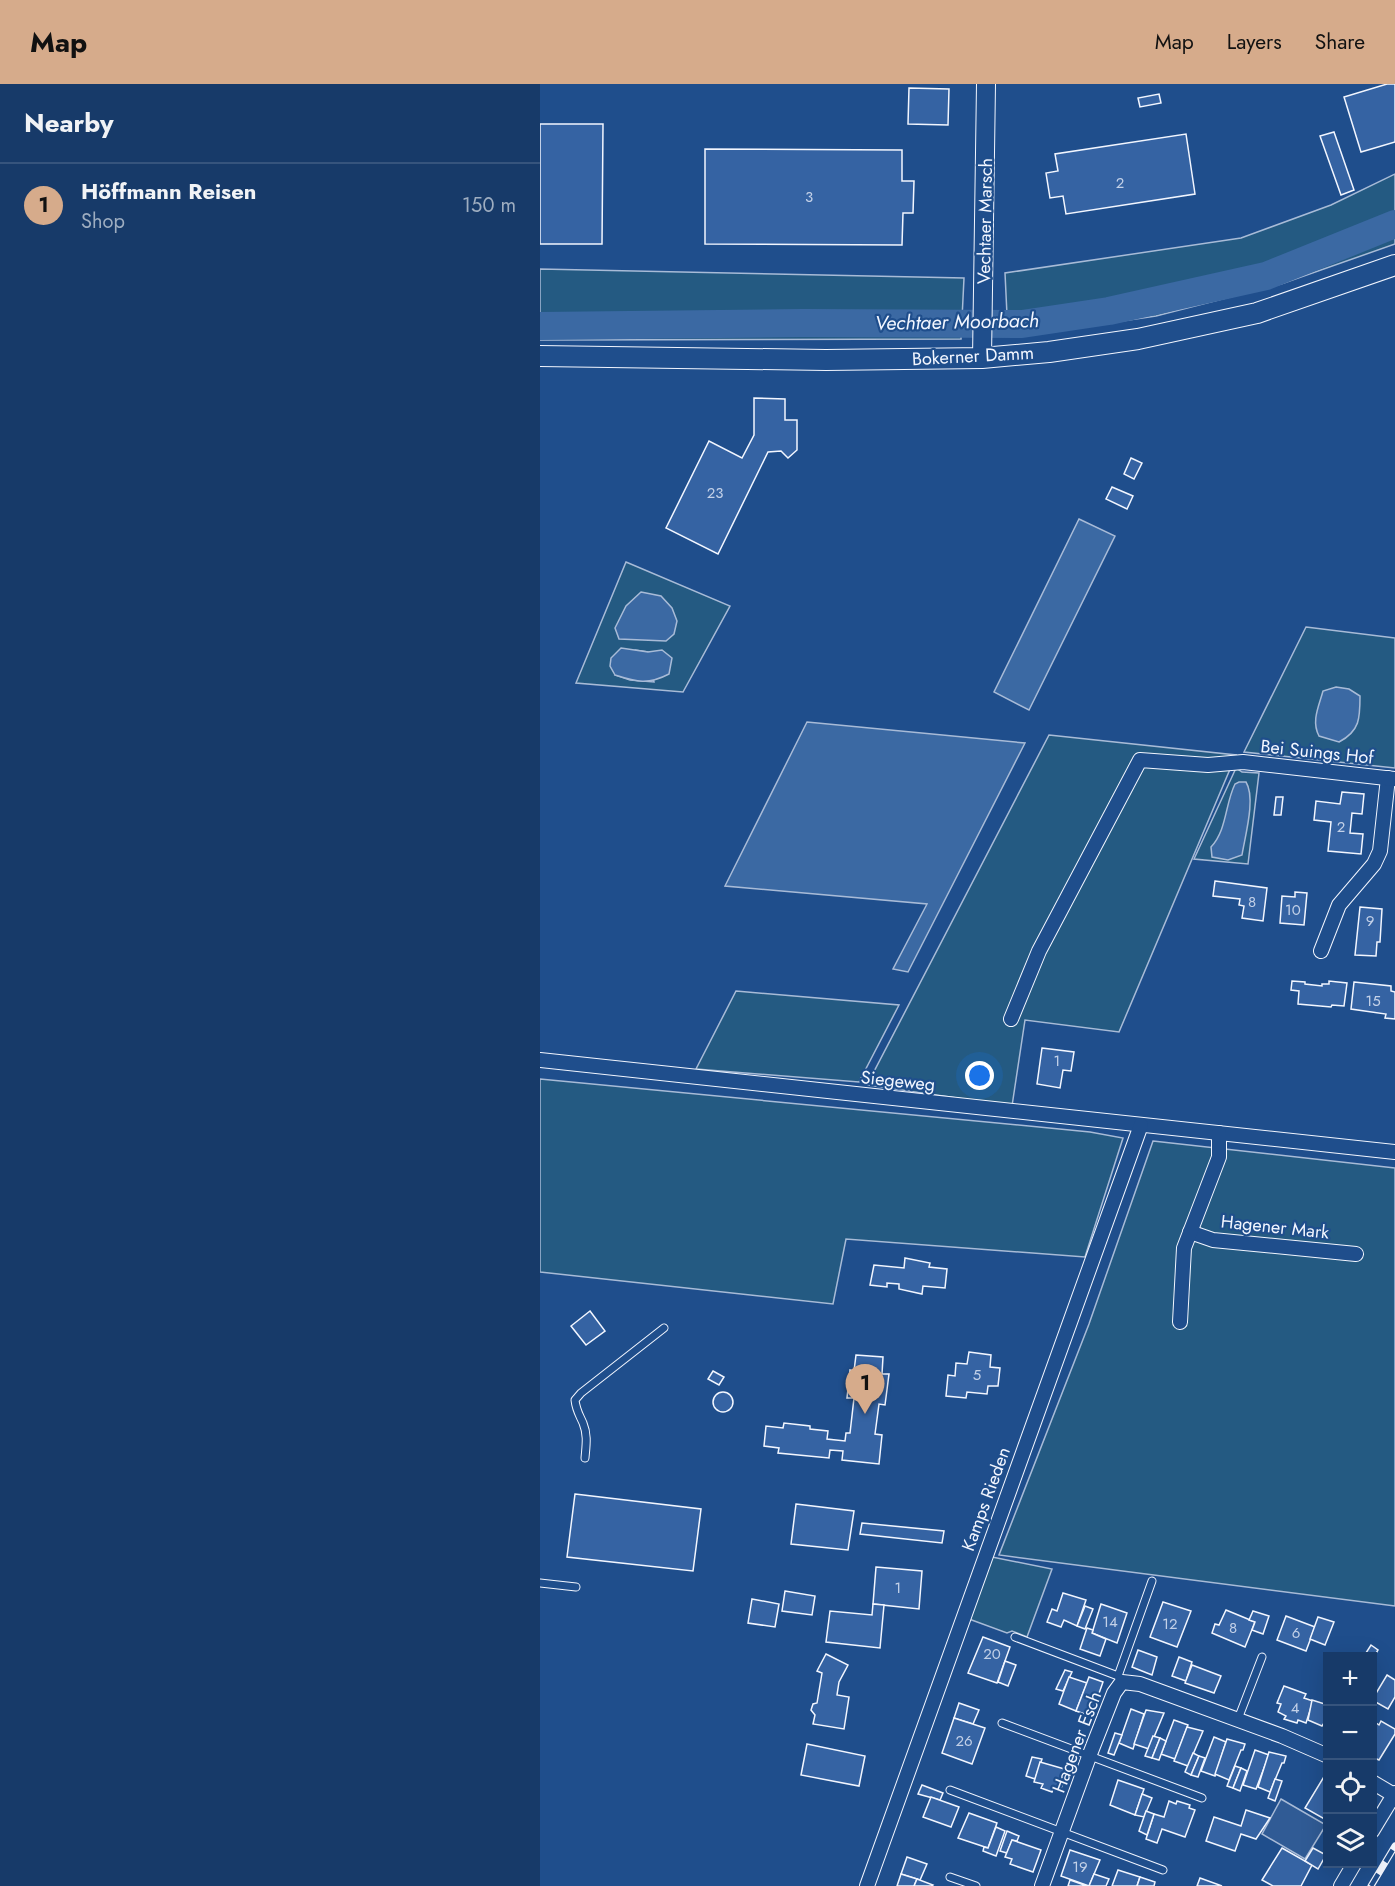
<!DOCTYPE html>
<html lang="en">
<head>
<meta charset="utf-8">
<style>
  :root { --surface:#173a69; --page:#20416f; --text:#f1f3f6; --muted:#9eadc0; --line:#36547d; --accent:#d6ab8b }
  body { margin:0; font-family:Jost,sans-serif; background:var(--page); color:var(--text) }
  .controls { position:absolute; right:18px; bottom:18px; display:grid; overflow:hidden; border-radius:0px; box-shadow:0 6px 24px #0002 }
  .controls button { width:54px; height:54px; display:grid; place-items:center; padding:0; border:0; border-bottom:2px solid var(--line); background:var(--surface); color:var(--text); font:30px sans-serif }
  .you { position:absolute; left:440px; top:992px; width:21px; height:21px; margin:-15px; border:4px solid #fff; border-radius:50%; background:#1a73e8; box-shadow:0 0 0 9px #1a73e833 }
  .badge { display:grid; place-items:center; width:39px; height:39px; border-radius:50%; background:var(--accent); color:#111; font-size:20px; font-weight:700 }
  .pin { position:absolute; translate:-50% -50px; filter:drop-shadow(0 2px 3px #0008) }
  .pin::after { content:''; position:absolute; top:32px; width:21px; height:18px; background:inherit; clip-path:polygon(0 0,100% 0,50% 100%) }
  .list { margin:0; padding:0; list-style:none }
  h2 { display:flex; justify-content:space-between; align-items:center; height:78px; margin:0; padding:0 24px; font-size:26px }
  h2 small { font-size:20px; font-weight:400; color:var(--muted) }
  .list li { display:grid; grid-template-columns:39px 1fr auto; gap:18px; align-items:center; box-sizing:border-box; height:84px; padding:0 24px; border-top:2px solid var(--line) }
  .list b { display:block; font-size:22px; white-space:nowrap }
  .list p { margin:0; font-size:20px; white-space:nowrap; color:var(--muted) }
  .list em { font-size:20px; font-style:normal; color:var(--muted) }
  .icon { flex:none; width:33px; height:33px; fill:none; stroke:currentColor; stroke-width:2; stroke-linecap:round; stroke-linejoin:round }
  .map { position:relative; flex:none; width:855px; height:1802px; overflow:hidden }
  header { display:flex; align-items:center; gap:36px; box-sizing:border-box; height:84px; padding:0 30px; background:var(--accent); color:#111 }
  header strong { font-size:28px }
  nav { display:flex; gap:33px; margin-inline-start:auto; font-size:21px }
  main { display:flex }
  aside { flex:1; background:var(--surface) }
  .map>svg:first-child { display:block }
  .green { fill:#245a82; stroke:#a8bbd7; stroke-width:1.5; fill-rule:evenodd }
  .parking { fill:#305b95; stroke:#a8bbd7; stroke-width:1.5 }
  .water { fill:#3b69a3; stroke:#a8bbd7; stroke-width:1.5 }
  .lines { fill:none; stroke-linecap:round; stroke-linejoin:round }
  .river { stroke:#3b69a3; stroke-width:28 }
  .building { fill:#3563a3; stroke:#f2f6ff; stroke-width:1.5 }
  .service-casing { stroke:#f2f6ff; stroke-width:9 }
  .minor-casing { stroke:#f2f6ff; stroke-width:16 }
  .tertiary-casing { stroke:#f2f6ff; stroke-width:20 }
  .secondary-casing { stroke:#f2f6ff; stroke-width:22 }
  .service { stroke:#1f4e8c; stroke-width:7 }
  .minor { stroke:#1f4e8c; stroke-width:14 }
  .tertiary { stroke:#1f4e8c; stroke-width:18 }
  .secondary { stroke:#1f4e8c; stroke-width:20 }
  .rail-casing { stroke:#f2f6ff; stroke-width:7 }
  .rail { stroke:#1f4e8c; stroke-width:4.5; stroke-dasharray:14; stroke-linecap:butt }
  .labels { text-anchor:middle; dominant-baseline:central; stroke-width:4.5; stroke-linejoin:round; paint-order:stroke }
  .number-label { font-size:15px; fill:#c3d1e8 }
  .street-label { font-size:18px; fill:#f2f6ff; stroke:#1f4e8c }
  .water-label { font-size:20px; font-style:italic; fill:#f2f6ff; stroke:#1f4e8c }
</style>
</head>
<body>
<header>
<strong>Map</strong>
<nav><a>Map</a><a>Layers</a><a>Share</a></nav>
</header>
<main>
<aside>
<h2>Nearby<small></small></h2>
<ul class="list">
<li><span class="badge">1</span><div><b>Höffmann Reisen</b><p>Shop</p></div><em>150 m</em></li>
</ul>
</aside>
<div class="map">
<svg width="855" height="1802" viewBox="0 0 855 1802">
  <rect width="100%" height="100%" fill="#1f4e8c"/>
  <g class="green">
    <polygon points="855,90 855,160 741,200 616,232 493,250 468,252 465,189 701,154 791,121"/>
    <polygon points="0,185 424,194 421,255 0,256"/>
    <path d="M 86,478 L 190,522 L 143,608 L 36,599 ZM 95,566 L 108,568 L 114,598 L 90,596 L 75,591 Z"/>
    <polygon points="766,543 855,554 855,684 704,668"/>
    <polygon points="509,651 696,671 579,948 485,936 472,1022 327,1001"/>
    <polygon points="696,684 702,688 719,689 708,780 654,775"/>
    <polygon points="196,907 359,921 319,998 156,985"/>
    <polygon points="0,995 550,1048 583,1054 545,1173 306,1155 293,1220 0,1188"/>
    <polygon points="613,1057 855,1084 855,1522 459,1471 549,1240"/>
    <polygon points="452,1473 512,1485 487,1553 472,1547 467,1549 429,1535"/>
  </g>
  <polygon class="parking" points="741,1715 786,1741 765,1775 722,1750"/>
  <g class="water">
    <polygon points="539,435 575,452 489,626 454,608"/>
    <polygon points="101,508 121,512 132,524 137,537 134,550 126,557 79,555 75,544 86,522"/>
    <path d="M 81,564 L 108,568 L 122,566 L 132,574 L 129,590 C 108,601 97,598 75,591 L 70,582 L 71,574 Z"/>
    <path d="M 796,603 L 809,605 L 820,612 C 820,634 820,647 799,658 L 779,652 C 771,637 779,622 783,607 Z"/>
    <polygon points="267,638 485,659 368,888 353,885 387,820 185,802"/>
    <path d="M 699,698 L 706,698 C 716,714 705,752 702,771 L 688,776 L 672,773 L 671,763 C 687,746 685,720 695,700 Z"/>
  </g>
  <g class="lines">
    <polyline class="river" points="0,242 263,239 482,240 569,227 726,192 855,140"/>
  </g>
  <g class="building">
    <polygon points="847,0 855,0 855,58 821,68 804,13"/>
    <polygon points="369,4 409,5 408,41 368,40"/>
    <polygon points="619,10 621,19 600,23 598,14"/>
    <polygon points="0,40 63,40 62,160 0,160"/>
    <polygon points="794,48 814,106 801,111 780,52"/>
    <polygon points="646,50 655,110 526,130 523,112 510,114 506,89 518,87 515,70"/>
    <polygon points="165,65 362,66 362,97 374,97 373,129 363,129 362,161 165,160"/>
    <polygon points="214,314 245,315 245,336 257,336 257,366 248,374 241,367 228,368 178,470 126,444 169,357 202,374 214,351"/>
    <polygon points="591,374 602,379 594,395 584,390"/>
    <polygon points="572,403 593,412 587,425 566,415"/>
    <polygon points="802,708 824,710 822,730 812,729 810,749 823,750 821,770 788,767 791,738 774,736 776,717 800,720"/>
    <polygon points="736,713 743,713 741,731 734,731"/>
    <polygon points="675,797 727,804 723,837 702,834 704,822 699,821 700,815 673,812"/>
    <polygon points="755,808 767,809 764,841 740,839 742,812 755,813"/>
    <polygon points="820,823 842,825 840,858 837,858 836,872 815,871"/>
    <polygon points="752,897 765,898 765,900 782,902 782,900 789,900 789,897 807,899 804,922 792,921 791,923 758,920 759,907 751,906"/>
    <polygon points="814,898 851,902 851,907 855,908 855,935 845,934 846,930 811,925"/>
    <polygon points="502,964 534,968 531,987 523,986 520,1004 497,1000"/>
    <polygon points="365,1174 390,1179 389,1183 407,1185 405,1204 383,1202 382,1210 359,1205 359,1200 347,1199 347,1203 330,1201 334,1181 364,1184"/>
    <polygon points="50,1227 65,1247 46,1261 31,1242"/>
    <polygon points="429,1268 451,1271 450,1283 460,1284 458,1302 448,1302 447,1310 427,1308 426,1314 406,1312 408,1291 415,1292 416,1279 427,1280"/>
    <polygon points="316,1271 343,1273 342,1290 349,1290 345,1321 339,1320 335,1350 342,1351 339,1380 302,1376 303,1367 290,1366 289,1374 238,1369 239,1364 224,1362 226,1342 243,1344 244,1339 270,1342 270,1345 288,1347 287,1355 305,1357 306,1349 310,1349 314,1314 307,1314 310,1286 314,1287"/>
    <polygon points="173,1287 184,1293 179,1301 168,1295"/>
    <circle cx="183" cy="1318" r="10"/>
    <polygon points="35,1410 161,1425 153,1487 27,1473"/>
    <polygon points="256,1420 314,1427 308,1466 251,1460"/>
    <polygon points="322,1439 404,1447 402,1459 320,1450"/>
    <polygon points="336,1483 382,1487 379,1525 333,1520"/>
    <polygon points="245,1507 275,1512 272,1531 242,1527"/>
    <polygon points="523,1509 546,1516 537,1542 524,1536 521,1543 507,1538 512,1525 517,1527"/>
    <polygon points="212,1515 239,1520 235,1543 208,1539"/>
    <polygon points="623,1518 651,1527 637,1563 610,1553"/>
    <polygon points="333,1520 344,1521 340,1564 286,1558 290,1527 332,1531"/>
    <polygon points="561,1520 587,1529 577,1559 552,1549"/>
    <polygon points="545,1522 553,1525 545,1545 537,1542"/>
    <polygon points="686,1526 715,1538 705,1563 672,1549 675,1540 679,1541"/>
    <polygon points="713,1527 729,1532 723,1550 712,1546 715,1538 709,1536"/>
    <polygon points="746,1532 775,1543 766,1567 737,1556"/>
    <polygon points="778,1533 794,1538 785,1561 770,1555"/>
    <polygon points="547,1544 553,1546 552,1549 566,1555 560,1572 540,1565"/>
    <polygon points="443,1553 470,1563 457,1599 428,1589"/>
    <polygon points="831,1561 838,1566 832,1576 832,1572 824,1572"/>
    <polygon points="598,1566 617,1573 612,1591 592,1583"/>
    <polygon points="286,1570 308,1581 299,1598 297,1611 309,1613 304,1645 273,1640 275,1631 271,1626 273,1620 277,1619 282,1589 277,1587"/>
    <polygon points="639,1573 652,1578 646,1597 632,1592"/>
    <polygon points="465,1577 476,1581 468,1602 458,1598"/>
    <polygon points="652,1581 681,1592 674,1609 645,1599"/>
    <polygon points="525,1586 532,1588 523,1607 516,1605"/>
    <polygon points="847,1591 855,1596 855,1613 848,1625 832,1616"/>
    <polygon points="529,1593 547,1599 536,1627 519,1620"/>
    <polygon points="549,1593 563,1598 551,1632 536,1627"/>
    <polygon points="744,1602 766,1610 764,1614 773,1617 766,1639 758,1636 757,1639 744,1635 746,1632 738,1628 741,1620 737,1619"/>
    <polygon points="772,1616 788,1621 788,1633 782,1642 768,1636"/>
    <polygon points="419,1619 439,1626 433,1640 414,1634"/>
    <polygon points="591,1625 604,1630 593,1665 579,1659"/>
    <polygon points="606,1626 624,1629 609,1665 594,1660"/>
    <polygon points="414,1634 445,1644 432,1680 402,1669"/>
    <polygon points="634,1636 648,1641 635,1675 621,1670"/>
    <polygon points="832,1636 839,1641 841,1637 855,1645 855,1650 839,1676 832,1673"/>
    <polygon points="647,1643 663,1647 648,1682 634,1677"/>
    <polygon points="575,1649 582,1651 574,1671 568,1669"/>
    <polygon points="613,1652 620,1654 612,1674 605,1672"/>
    <polygon points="674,1653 686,1658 675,1692 661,1687"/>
    <polygon points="620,1654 626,1657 619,1676 612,1674"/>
    <polygon points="687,1655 705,1660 703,1666 701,1666 689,1696 675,1690"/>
    <polygon points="267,1660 325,1672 319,1702 261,1691"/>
    <polygon points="715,1666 729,1671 716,1705 703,1701"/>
    <polygon points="729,1668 746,1672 744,1679 742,1679 730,1708 718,1703"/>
    <polygon points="653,1669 659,1672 651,1691 645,1688"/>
    <polygon points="659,1672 665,1674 658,1693 651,1691"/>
    <polygon points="492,1673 502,1675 495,1695 486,1692"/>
    <polygon points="500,1678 528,1686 520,1707 513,1705 512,1708 501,1704 503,1700 494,1698"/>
    <polygon points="695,1682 701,1684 693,1704 687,1702"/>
    <polygon points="701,1684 707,1687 700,1707 693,1704"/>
    <polygon points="785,1691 788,1693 788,1737 765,1724"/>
    <polygon points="735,1695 742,1697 735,1717 728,1714"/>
    <polygon points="578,1696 604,1705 595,1731 570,1721"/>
    <polygon points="382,1701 403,1709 400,1716 378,1710"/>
    <polygon points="602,1710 612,1714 604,1733 595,1731"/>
    <polygon points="391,1713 419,1723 411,1743 383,1733"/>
    <polygon points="629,1717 636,1720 637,1717 650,1721 649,1724 655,1726 645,1753 622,1745 617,1759 606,1755 614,1730 624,1733"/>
    <polygon points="706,1726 730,1734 716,1755 701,1750 695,1767 666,1757 674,1733 701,1742"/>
    <polygon points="606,1727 614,1730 607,1751 599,1747"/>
    <polygon points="429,1729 457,1739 448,1764 418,1754"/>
    <polygon points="456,1743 465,1747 456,1772 443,1767 444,1763 448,1764"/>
    <polygon points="467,1747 479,1752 477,1757 472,1756 467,1769 460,1767"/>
    <polygon points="472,1756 501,1766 493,1788 470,1780 472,1775 465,1773"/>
    <polygon points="742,1764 772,1781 761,1802 733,1802 722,1796"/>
    <polygon points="773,1764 786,1771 778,1785 765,1777"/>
    <polygon points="530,1766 560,1776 549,1802 521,1792"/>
    <polygon points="367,1773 387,1780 380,1796 361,1790"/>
    <polygon points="578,1786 600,1793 597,1802 572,1802"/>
    <polygon points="361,1790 377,1795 374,1802 357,1802"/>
    <polygon points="554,1790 569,1795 566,1802 549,1802"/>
    <polygon points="600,1793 615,1798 614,1802 597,1802"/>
    <polygon points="660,1794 682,1802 657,1802"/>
    <polygon points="377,1795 393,1801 392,1802 374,1802"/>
    <polygon points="530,1796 547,1802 528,1802"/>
  </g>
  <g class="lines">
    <g class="service-casing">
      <g id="service">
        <path d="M 45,1374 C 46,1362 48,1351 43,1339 C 39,1330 36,1326 35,1316 L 41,1309 L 124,1244"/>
        <polyline points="0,1499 36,1503"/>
        <polyline points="475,1553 578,1592 582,1598"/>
        <polyline points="578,1592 612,1497"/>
        <polyline points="698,1635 722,1573"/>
        <polyline points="462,1639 662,1714"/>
        <polyline points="410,1706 623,1786"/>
        <polyline points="410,1793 436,1802"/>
      </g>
    </g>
    <g class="minor-casing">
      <g id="minor">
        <polyline points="781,867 799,821 834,780 840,767 848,694"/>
        <polyline points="471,935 499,867 600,676 668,681 703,678 855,695"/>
        <polyline points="0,976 855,1068"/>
        <polyline points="650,1148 673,1156 816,1170"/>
        <polyline points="640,1238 644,1164 679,1073 679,1049"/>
        <polyline points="832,1698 854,1711"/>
        <polyline points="832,1747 855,1709"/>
        <polyline points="327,1802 601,1041"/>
        <polyline points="502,1802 550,1670 574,1609 582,1598 600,1600 742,1652 788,1672"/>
        <polyline points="801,1802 814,1780"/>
      </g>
    </g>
    <g class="tertiary-casing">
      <polyline id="tertiary" points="442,274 446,0"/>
    </g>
    <g class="secondary-casing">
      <polyline id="secondary" points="0,272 286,276 442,274 509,268 598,255 717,229 855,181"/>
    </g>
    <use href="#service" class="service"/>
    <use href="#minor" class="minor"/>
    <use href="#tertiary" class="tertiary"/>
    <use href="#secondary" class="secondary"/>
    <g class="rail-casing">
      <polyline id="rail" points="831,1802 855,1762"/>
    </g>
    <use href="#rail" class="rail"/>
  </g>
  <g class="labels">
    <g class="number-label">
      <text x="580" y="99">2</text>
      <text x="269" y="113">3</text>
      <text x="175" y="409">23</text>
      <text x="801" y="743">2</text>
      <text x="712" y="818">8</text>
      <text x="753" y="826">10</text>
      <text x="830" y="837">9</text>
      <text x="833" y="917">15</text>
      <text x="517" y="977">1</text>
      <text x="437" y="1291">5</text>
      <text x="358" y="1504">1</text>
      <text x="570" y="1538">14</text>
      <text x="630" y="1540">12</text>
      <text x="693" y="1544">8</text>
      <text x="756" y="1549">6</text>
      <text x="452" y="1570">20</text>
      <text x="755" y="1624">4</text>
      <text x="424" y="1657">26</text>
      <text x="540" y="1783">19</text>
    </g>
    <g class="street-label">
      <text transform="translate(445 137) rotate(-89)">Vechtaer Marsch</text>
      <text transform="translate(433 272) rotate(-3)">Bokerner Damm</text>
      <text transform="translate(777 668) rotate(6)">Bei Suings Hof</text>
      <text transform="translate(358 997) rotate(6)">Siegeweg</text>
      <text transform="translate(735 1143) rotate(6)">Hagener Mark</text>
      <text transform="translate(446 1415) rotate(-70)">Kamps Rieden</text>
      <text transform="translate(537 1658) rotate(-69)">Hagener Esch</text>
    </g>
    <g class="water-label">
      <text transform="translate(417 238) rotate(-1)">Vechtaer Moorbach</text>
    </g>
  </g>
</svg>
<div class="controls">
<button>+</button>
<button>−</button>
<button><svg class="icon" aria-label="locate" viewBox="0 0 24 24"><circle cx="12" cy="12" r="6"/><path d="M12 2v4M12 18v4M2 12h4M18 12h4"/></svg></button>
<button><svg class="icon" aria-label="layers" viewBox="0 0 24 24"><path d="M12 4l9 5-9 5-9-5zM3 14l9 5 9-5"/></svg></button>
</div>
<div class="you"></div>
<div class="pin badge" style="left:325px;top:1330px">1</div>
</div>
</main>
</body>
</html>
